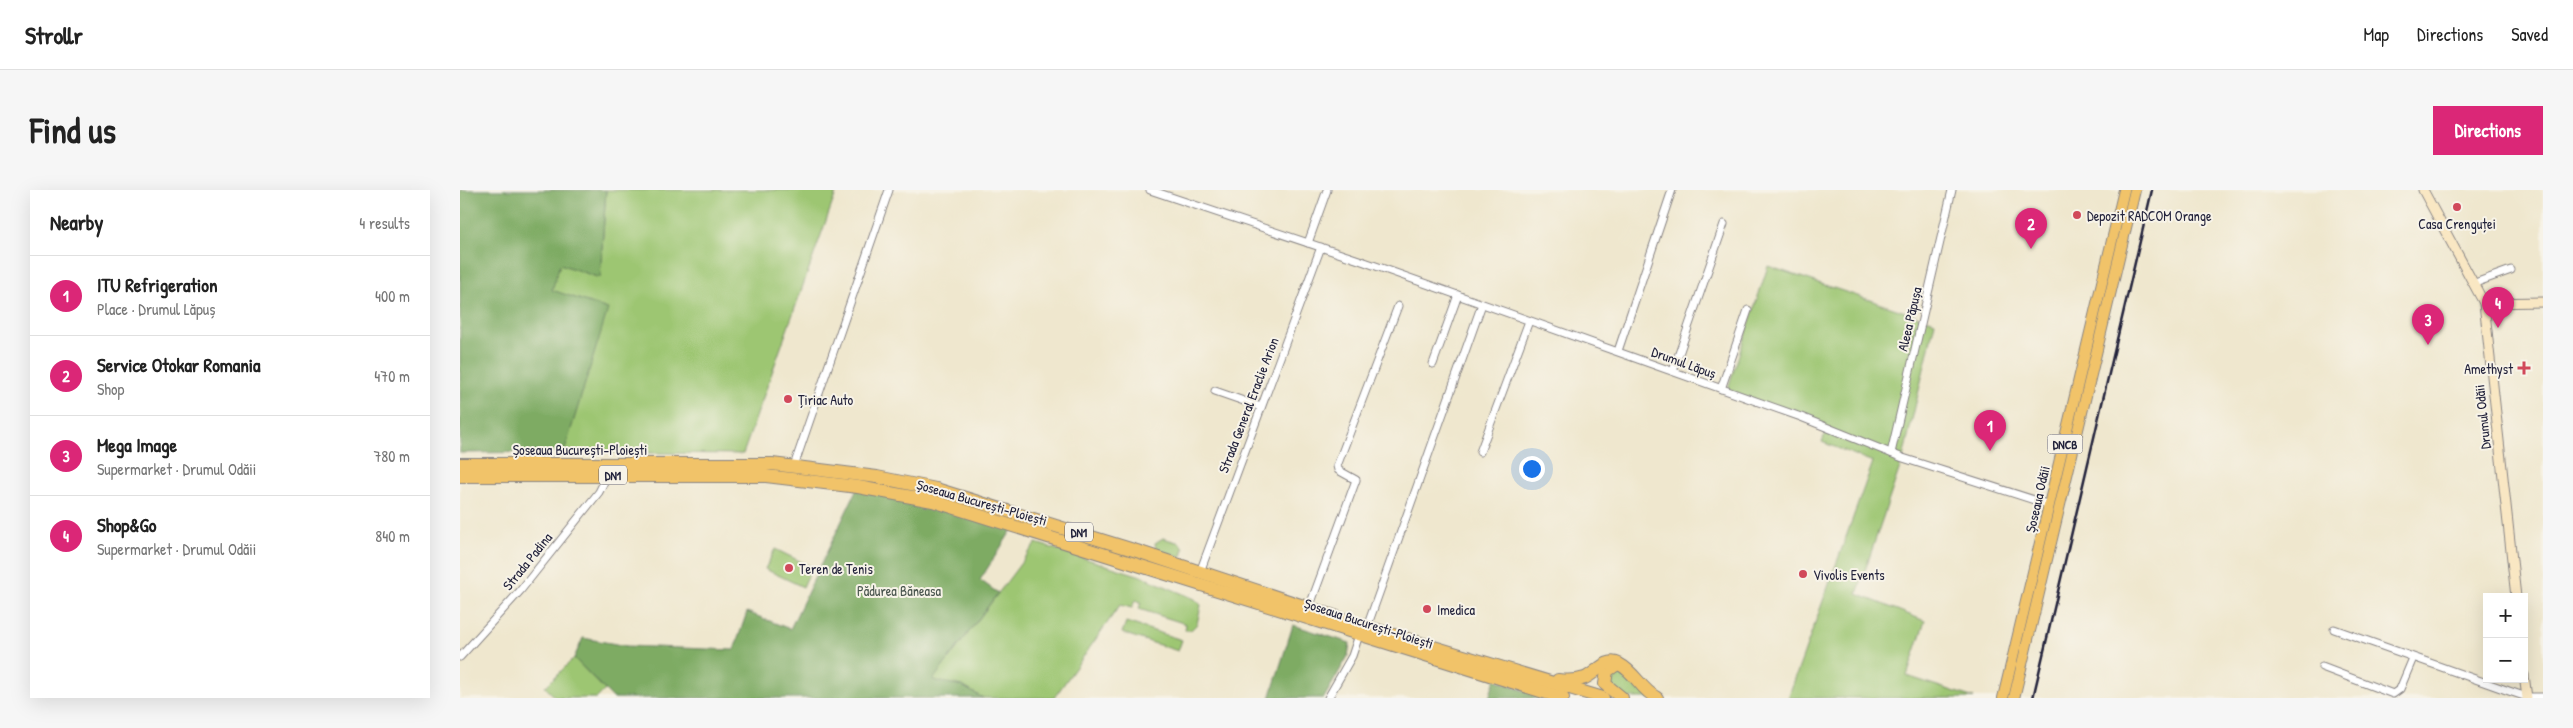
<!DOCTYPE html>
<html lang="en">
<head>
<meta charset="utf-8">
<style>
  :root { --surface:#fff; --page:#f6f6f6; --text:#222; --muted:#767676; --line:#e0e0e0; --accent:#db2777 }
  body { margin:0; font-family:"Patrick Hand",sans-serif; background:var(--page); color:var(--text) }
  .controls { position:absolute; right:15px; bottom:15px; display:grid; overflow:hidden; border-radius:0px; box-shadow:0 5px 20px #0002 }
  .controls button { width:45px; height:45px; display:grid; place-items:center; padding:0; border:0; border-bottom:1px solid var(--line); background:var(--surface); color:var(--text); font:25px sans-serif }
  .you { position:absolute; left:1071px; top:278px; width:18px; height:18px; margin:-12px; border:4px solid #fff; border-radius:50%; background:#1a73e8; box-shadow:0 0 0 8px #1a73e833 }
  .badge { display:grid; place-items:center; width:32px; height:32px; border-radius:50%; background:var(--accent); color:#fff; font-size:16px; font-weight:700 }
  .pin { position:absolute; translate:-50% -41px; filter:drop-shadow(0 1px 2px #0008) }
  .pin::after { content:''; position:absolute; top:26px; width:18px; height:15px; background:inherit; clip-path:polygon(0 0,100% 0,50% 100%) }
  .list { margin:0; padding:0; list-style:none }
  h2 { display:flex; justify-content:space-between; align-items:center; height:65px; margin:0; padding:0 20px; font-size:21px }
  h2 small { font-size:16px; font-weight:400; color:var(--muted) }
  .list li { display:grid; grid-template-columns:32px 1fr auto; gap:15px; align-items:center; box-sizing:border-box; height:80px; padding:0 20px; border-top:1px solid var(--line) }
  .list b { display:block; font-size:19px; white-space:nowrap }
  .list p { margin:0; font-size:16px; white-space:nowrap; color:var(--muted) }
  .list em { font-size:16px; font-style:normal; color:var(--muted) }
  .map { position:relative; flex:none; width:2083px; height:508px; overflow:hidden; border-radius:0px }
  header { display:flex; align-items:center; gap:30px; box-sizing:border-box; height:70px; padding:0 25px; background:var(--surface); border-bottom:1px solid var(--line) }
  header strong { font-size:24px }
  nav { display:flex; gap:28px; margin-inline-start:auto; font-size:18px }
  .intro { display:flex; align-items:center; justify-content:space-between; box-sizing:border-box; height:120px; padding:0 30px }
  h1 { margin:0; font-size:35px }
  .button { padding:12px 22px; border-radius:0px; background:var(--accent); color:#fff; font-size:18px; font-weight:700 }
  main { display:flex; gap:30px; padding:0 30px }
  aside { flex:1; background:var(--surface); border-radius:0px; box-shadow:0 5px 20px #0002 }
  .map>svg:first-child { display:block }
  .green { fill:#9dc672; stroke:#607456 }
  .forest { fill:#7eab64; stroke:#506650 }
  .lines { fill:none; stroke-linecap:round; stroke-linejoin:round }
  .street-casing { stroke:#888484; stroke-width:9 }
  .secondary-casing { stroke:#888484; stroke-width:11 }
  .primary-casing { stroke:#888484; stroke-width:12 }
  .highway-casing { stroke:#888484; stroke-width:14 }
  .street { stroke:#fff; stroke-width:7 }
  .secondary { stroke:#f9e7c3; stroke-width:9 }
  .primary { stroke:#f1c369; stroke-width:10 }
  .highway { stroke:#f1c369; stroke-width:12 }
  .rail { stroke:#22223b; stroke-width:2.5 }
  .poi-dot { fill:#d1495b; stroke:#f7f3e8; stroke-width:2 }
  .labels { text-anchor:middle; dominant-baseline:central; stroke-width:4; stroke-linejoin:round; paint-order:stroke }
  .shield { fill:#f7f3e8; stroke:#62616f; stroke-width:1 }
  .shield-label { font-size:12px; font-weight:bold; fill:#22223b }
  .poi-label { font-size:14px; fill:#22223b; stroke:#f7f3e8; text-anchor:start }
  .street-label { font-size:14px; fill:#22223b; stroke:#f7f3e8 }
  .park-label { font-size:14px; fill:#47534c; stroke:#f7f3e8 }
</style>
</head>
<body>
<header>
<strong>Strollr</strong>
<nav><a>Map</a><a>Directions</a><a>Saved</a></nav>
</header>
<div class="intro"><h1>Find us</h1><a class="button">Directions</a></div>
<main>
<aside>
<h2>Nearby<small>4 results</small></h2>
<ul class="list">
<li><span class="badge">1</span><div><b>ITU Refrigeration</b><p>Place · Drumul Lăpuș</p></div><em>400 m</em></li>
<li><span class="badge">2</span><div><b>Service Otokar Romania</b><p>Shop</p></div><em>470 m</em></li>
<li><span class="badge">3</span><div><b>Mega Image</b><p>Supermarket · Drumul Odăii</p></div><em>780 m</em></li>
<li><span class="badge">4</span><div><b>Shop&amp;Go</b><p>Supermarket · Drumul Odăii</p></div><em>840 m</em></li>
</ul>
</aside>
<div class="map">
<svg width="2083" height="508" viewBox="0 0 2083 508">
  <rect width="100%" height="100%" fill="#f7f3e8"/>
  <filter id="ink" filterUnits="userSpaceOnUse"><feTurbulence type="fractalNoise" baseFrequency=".02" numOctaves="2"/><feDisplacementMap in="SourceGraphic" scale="10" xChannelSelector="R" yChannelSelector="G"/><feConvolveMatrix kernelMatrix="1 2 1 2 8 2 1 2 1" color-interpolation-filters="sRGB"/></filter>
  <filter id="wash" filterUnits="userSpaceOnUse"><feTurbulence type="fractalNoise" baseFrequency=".0096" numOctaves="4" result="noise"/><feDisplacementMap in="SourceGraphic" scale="20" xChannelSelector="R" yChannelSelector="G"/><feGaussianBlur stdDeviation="1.12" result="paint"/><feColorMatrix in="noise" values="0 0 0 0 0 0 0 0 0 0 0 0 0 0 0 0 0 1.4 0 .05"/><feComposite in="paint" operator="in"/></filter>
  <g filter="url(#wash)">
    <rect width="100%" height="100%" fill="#efe7ce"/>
    <g class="green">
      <polygon points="146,0 377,0 283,264 104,262 147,119 91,100 100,74 140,88"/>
      <polygon points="1308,76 1475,132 1443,268 1397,404 1465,431 1447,486 1514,508 1328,508 1413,272 1362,252 1367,238 1267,201"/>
      <polygon points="703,348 720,353 724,359 722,366 719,367 696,359 695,353"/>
      <polygon points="576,353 681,386 735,409 741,415 737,434 731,440 725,440 726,434 679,419 681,412 675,410 672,418 660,415 594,508 523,508 502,496 472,491"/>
      <polygon points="315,359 352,377 343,397 305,379"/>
      <polygon points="666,432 722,450 718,461 662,443"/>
      <polygon points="114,468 145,500 137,508 96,508 85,497"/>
      <polygon points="1154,476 1197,508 1162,508 1145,485"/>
    </g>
    <g class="forest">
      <polygon points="0,0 146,0 140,88 100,74 92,100 148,119 104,262 0,263"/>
      <polygon points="398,297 555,335 520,390 538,403 473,490 502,496 523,508 153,508 114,468 123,448 167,456 274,460 287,422 330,439"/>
      <polygon points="833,435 890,453 888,466 864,508 810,508"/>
      <polygon points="1035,489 1082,508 1029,508"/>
    </g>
  </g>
  <g filter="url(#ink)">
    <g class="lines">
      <g class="street-casing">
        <g id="street">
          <polyline points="690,0 899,70 1172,167 1341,227 1443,268 1590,315"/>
          <polyline points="848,53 867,0"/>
          <polyline points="2015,93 2051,80"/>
          <polyline points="1158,161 1212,0"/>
          <polyline points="973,174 998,105"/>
          <polyline points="1213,181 1264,34"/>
          <polyline points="1261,199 1288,120"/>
          <polyline points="755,201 801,217"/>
          <polyline points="1020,262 1069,131"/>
          <polyline points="1431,263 1492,0"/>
          <polyline points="334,276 429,0"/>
          <polyline points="740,382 861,57"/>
          <polyline points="849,418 896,290 878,280 877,276 938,116"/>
          <polyline points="907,437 1022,114"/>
          <polyline points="1874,439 2049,501 2067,507 2083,507"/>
          <polyline points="0,467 60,401 139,302 147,286"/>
          <polyline points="1862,477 1933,504 1940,499 1953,468"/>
          <polyline points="868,508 892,466 899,445"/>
        </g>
      </g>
      <g class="secondary-casing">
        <g id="secondary">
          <polyline points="1963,0 2024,113 2056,407"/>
          <polyline points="2024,113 2083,112"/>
          <polyline points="2064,485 2067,508"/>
        </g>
      </g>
      <g class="primary-casing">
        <g id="primary">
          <polyline points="1543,508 1664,0"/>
          <polyline points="1554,508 1675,0"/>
        </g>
      </g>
      <g class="highway-casing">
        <g id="highway">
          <polyline points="0,274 312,274 417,287 476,299 680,362 907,437 1143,508"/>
          <polyline points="0,286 306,286 398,297 473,311 1103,508"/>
          <polyline points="1156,475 1147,481 1145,494 1162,508"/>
          <path d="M 1098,490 C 1107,491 1116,491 1125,488 C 1136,483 1147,467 1159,474 C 1175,482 1181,500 1197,508"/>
        </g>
      </g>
      <use href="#street" class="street"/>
      <use href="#secondary" class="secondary"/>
      <use href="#primary" class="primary"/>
      <use href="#highway" class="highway"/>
      <polyline class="rail" points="1573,508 1692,0"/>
    </g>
  </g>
  <g class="poi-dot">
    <circle cx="1997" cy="17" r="5"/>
    <circle cx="1617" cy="25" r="5"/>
    <path d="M2061.5 170.5h5v5h5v5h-5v5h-5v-5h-5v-5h5z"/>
    <circle cx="328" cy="209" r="5"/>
    <circle cx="329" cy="378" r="5"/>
    <circle cx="1343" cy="384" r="5"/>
    <circle cx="967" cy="419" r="5"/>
  </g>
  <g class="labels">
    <g class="shield">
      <rect x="1587.5" y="244.5" width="35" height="19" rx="4"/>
      <rect x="139" y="275.5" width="28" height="19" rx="4"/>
      <rect x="605" y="332.5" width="28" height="19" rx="4"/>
    </g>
    <g class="shield-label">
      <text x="1605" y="254">DNCB</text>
      <text x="153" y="285">DN1</text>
      <text x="619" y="342">DN1</text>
    </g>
    <g class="poi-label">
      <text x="1627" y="25">Depozit RADCOM Orange</text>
      <text x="1997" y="33" text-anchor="middle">Casa Crenguței</text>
      <text x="2053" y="178" text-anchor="end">Amethyst</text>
      <text x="338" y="209">Țiriac Auto</text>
      <text x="339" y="378">Teren de Tenis</text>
      <text x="1353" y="384">Vivolis Events</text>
      <text x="977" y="419">Imedica</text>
    </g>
    <g class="street-label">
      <text transform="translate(1449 129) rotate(-77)">Aleea Păpușa</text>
      <text transform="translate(1224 172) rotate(20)">Drumul Lăpuș</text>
      <text transform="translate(788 215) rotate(-69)">Strada General Eraclie Arion</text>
      <text transform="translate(2022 227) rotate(-96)">Drumul Odăii</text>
      <text x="120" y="259">Șoseaua București-Ploiești</text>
      <text transform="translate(1577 309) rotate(-77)">Șoseaua Odăii</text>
      <text transform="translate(522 312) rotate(16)">Șoseaua București-Ploiești</text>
      <text transform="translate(67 371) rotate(-51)">Strada Padina</text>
      <text transform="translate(909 433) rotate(18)">Șoseaua București-Ploiești</text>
    </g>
    <g class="park-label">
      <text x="439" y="400">Pădurea Băneasa</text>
    </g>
  </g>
</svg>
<div class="controls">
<button>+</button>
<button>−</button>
</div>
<div class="you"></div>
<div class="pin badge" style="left:1530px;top:261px">1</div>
<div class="pin badge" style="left:1571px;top:59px">2</div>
<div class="pin badge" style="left:1968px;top:155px">3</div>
<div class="pin badge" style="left:2038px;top:138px">4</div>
</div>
</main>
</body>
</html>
